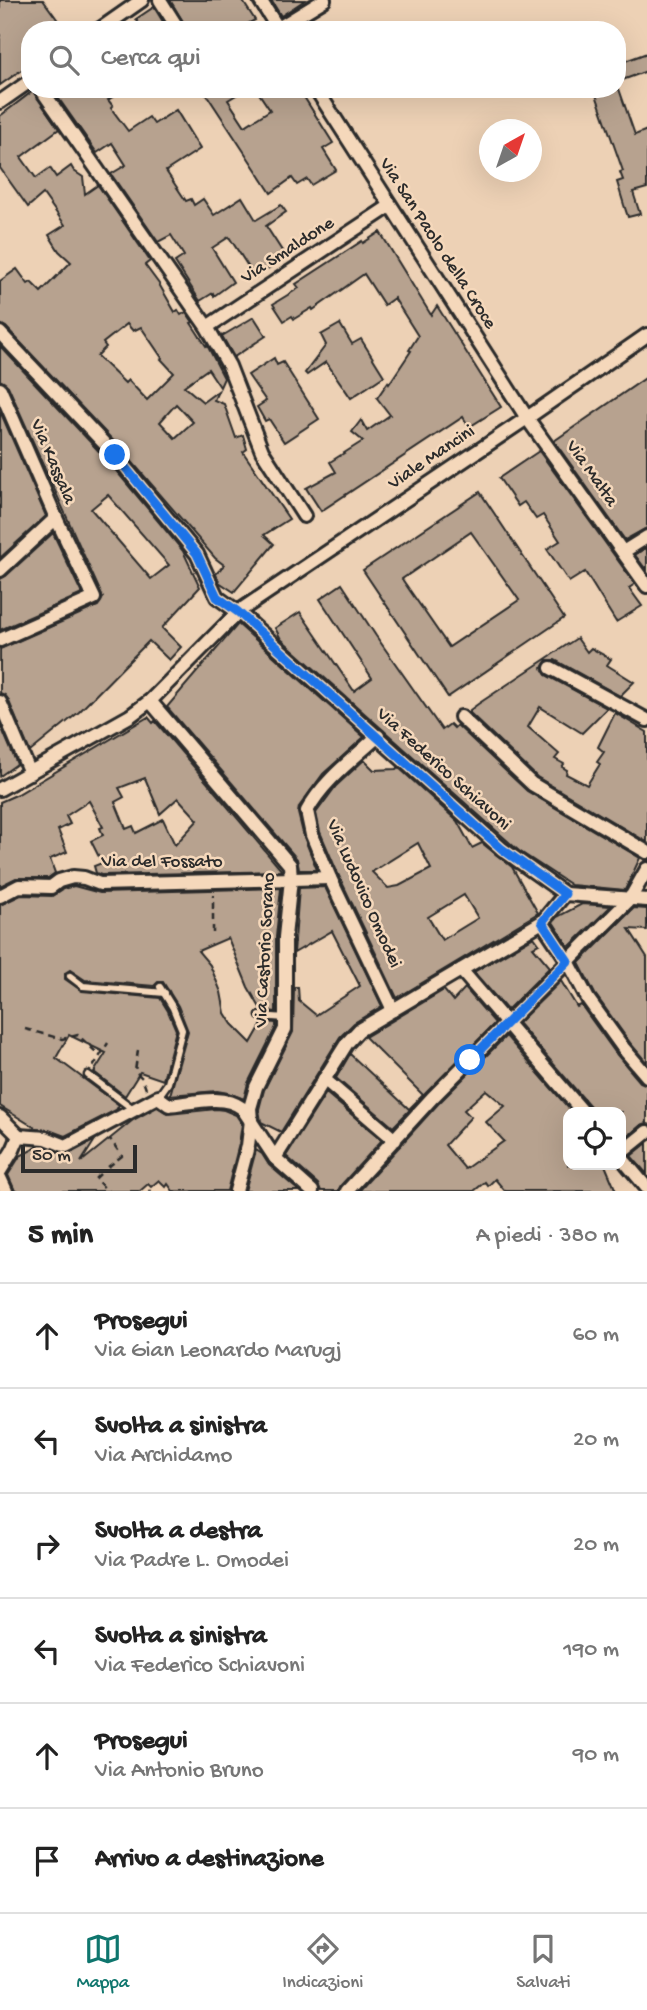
<!DOCTYPE html>
<html lang="it">
<head>
<meta charset="utf-8">
<style>
  :root { --surface:#fff; --page:#f2f2f2; --text:#222; --muted:#767676; --line:#e0e0e0; --accent:#0f766e }
  body { margin:0; font-family:"Gochi Hand",sans-serif; background:var(--page); color:var(--text) }
  .controls { position:absolute; right:21px; bottom:21px; display:grid; overflow:hidden; border-radius:14px; box-shadow:0 7px 28px #0002 }
  .controls button { width:63px; height:63px; display:grid; place-items:center; padding:0; border:0; border-bottom:2px solid var(--line); background:var(--surface); color:var(--text); font:35px sans-serif }
  .compass { position:absolute; left:479px; top:119px; width:63px; height:63px; border-radius:50%; background:var(--surface); box-shadow:0 7px 28px #0002; rotate:40deg }
  .scale { position:absolute; left:21px; bottom:18px; width:116px; box-sizing:border-box; padding-left:7px; border:4px solid #2b2b2b; border-top:0; font-size:19px; line-height:24px; white-space:nowrap; color:#2b2b2b; -webkit-text-stroke:5px #f5d8bb; paint-order:stroke }
  .stop { position:absolute; width:21px; height:21px; margin:-16px; border:5px solid #1a73e8; border-radius:50%; background:#fff }
  .stop.end { background:#1a73e8; border-color:#fff; box-shadow:0 2px 7px #0008 }
  .list { margin:0; padding:0; list-style:none }
  h2 { display:flex; justify-content:space-between; align-items:center; height:91px; margin:0; padding:0 28px; font-size:30px }
  h2 small { font-size:23px; font-weight:400; color:var(--muted) }
  .list li { display:grid; grid-template-columns:46px 1fr auto; gap:21px; align-items:center; box-sizing:border-box; height:105px; padding:0 28px; border-top:2px solid var(--line) }
  .list b { display:block; font-size:26px; white-space:nowrap }
  .list p { margin:0; font-size:23px; white-space:nowrap; color:var(--muted) }
  .list em { font-size:23px; font-style:normal; color:var(--muted) }
  .icon { flex:none; width:38px; height:38px; fill:none; stroke:currentColor; stroke-width:2; stroke-linecap:round; stroke-linejoin:round }
  .map { position:relative; flex:none; width:647px; height:1191px; overflow:hidden }
  .search { position:absolute; background:var(--surface); box-shadow:0 7px 28px #0002; left:21px; right:21px; top:21px; height:77px; display:flex; align-items:center; gap:18px; box-sizing:border-box; padding:0 24px; border-radius:28px; color:var(--muted); font-size:26px }
  .sheet { height:721px; background:var(--surface) }
  nav { display:flex; justify-content:space-around; align-items:center; box-sizing:border-box; height:98px; border-top:2px solid var(--line); background:var(--surface); font-size:19px; color:var(--muted) }
  nav a { display:grid; justify-items:center; gap:4px }
  nav .on { color:var(--accent) }
  .map>svg:first-child { display:block }
  .building { fill:#b7a28f; stroke:#2b2b2b; stroke-width:2; fill-rule:evenodd }
  .lines { fill:none; stroke-linecap:round; stroke-linejoin:round }
  .service-casing { stroke:#2b2b2b; stroke-width:11 }
  .minor-casing { stroke:#2b2b2b; stroke-width:18 }
  .path { stroke:#2b2b2b; stroke-width:2.5; stroke-dasharray:7 5; stroke-linecap:butt }
  .service { stroke:#f5d8bb; stroke-width:6 }
  .minor { stroke:#f5d8bb; stroke-width:12 }
  .route { stroke:#1a73e8; stroke-width:9 }
  .labels { text-anchor:middle; dominant-baseline:central; stroke-width:5; stroke-linejoin:round; paint-order:stroke }
  .street-label { font-size:19px; fill:#2b2b2b; stroke:#f5d8bb }
</style>
</head>
<body>
<div class="map">
<svg width="647" height="1191" viewBox="0 0 647 1191">
  <rect width="100%" height="100%" fill="#edd1b5"/>
  <filter id="ink" filterUnits="userSpaceOnUse"><feTurbulence type="fractalNoise" baseFrequency=".0143" numOctaves="2"/><feDisplacementMap in="SourceGraphic" scale="14" xChannelSelector="R" yChannelSelector="G"/><feConvolveMatrix kernelMatrix="1 2 1 2 8 2 1 2 1" color-interpolation-filters="sRGB"/></filter>
  <g filter="url(#ink)">
    <g class="building">
      <polygon points="0,0 43,0 65,30 30,30 30,64 0,85"/>
      <polygon points="170,0 242,0 255,20 249,23 254,30 188,30"/>
      <polygon points="271,0 305,0 281,16"/>
      <polygon points="154,7 168,30 143,30 136,19"/>
      <polygon points="647,53 647,71 617,82 617,64"/>
      <polygon points="52,89 125,89 108,100 113,106 111,108 128,131 149,117 154,124 176,110 200,149 166,171 186,201 191,199 194,205 203,199 214,215 242,197 256,220 281,205 286,212 266,226 286,257 255,277 229,237 212,248 233,282 214,296 213,293 200,301 175,262 184,256 171,235 158,242 111,174 126,165 112,143 97,153"/>
      <polygon points="203,89 246,89 228,100 245,126 270,110 256,89 299,89 333,143 323,149 336,170 311,185 307,179 297,185 292,178 271,193"/>
      <polygon points="594,89 619,89 635,135 647,130 647,188 633,192 640,214 628,217 624,205 617,182 623,180 620,172 623,171"/>
      <path d="M 33,91 L 59,129 L 21,157 L 36,178 L 50,168 L 56,177 L 71,166 L 74,171 L 83,177 L 85,194 L 98,185 L 150,261 L 145,265 L 159,284 L 175,312 L 178,310 L 181,315 L 186,312 L 193,322 L 191,323 L 206,346 L 207,345 L 224,378 L 220,387 L 208,369 L 184,386 L 203,402 L 218,391 L 214,400 L 224,404 L 236,438 L 243,435 L 247,449 L 243,452 L 289,519 L 264,535 L 274,544 L 234,592 L 219,582 L 216,574 L 224,565 L 215,558 L 121,449 L 6,327 L 0,324 L 0,281 L 17,269 L 28,284 L 31,282 L 41,292 L 71,262 L 59,251 L 49,235 L 65,225 L 43,194 L 28,207 L 0,168 L 0,116 ZM 127,324 L 133,331 L 141,327 L 162,358 L 161,359 L 174,373 L 147,400 L 128,380 L 125,383 L 97,356 L 106,347 L 103,343 ZM 176,404 L 193,422 L 175,438 L 160,422 Z"/>
      <polygon points="380,232 431,315 437,306 501,407 469,427 463,417 321,511 306,488 336,472 330,462 363,441 352,432 361,420 367,431 390,415 377,398 388,382 389,384 411,351 409,350 418,336 394,298 384,305 364,274 313,310 312,308 294,319 292,316 284,321 273,304 299,288 296,284 362,241 363,243"/>
      <polygon points="254,317 266,336 234,357 222,336"/>
      <polygon points="340,324 352,344 361,339 384,376 351,398 326,362 307,375 305,373 326,345 321,335"/>
      <path d="M 0,346 L 108,461 L 183,551 L 200,587 L 162,628 L 181,647 L 169,660 L 149,641 L 79,712 L 30,752 L 8,699 L 5,695 L 0,693 L 0,649 L 98,606 L 103,598 L 8,386 L 0,380 ZM 108,495 L 169,565 L 151,579 L 91,509 Z"/>
      <polygon points="274,358 277,365 283,362 319,419 284,442 269,419 265,421 257,407 266,401 248,375"/>
      <polygon points="647,377 647,528 625,540 554,441"/>
      <polygon points="0,411 46,516 0,558"/>
      <polygon points="539,451 635,584 629,588 642,606 616,622 585,572 569,582 547,549 560,541 543,515 536,519 524,502 518,506 499,478"/>
      <path d="M 480,492 L 564,618 L 448,697 L 363,570 ZM 471,532 L 519,600 L 449,647 L 402,579 Z"/>
      <polygon points="53,533 82,594 0,630 0,579 6,576"/>
      <polygon points="647,547 647,571 635,555"/>
      <polygon points="342,584 376,636 442,730 450,724 454,728 457,725 527,791 640,858 625,890 571,885 519,851 281,639 275,628 300,612 354,691 372,678 320,599"/>
      <polygon points="238,624 364,737 323,774 299,807 298,813 304,837 317,870 299,870 297,859 167,707"/>
      <polygon points="577,638 587,652 591,648 611,659 607,665 634,682 620,696 555,660 547,660 542,668 546,675 607,708 582,733 540,707 528,727 559,754 555,759 564,764 562,767 567,770 566,774 587,785 600,764 597,762 604,752 598,747 615,713 647,732 647,842 537,777 470,713 470,710 478,704"/>
      <path d="M 148,717 L 153,723 L 155,721 L 282,871 L 101,875 L 96,873 L 94,866 L 102,863 L 91,841 L 103,835 L 100,828 L 103,827 L 89,801 L 66,816 L 70,824 L 58,830 L 67,852 L 50,859 L 55,873 L 48,878 L 16,878 L 0,886 L 0,802 L 18,794 ZM 145,778 L 160,814 L 178,798 L 198,820 L 175,845 L 163,819 L 136,833 L 133,826 L 126,829 L 115,802 L 124,797 L 119,788 Z"/>
      <polygon points="0,724 17,764 0,776"/>
      <path d="M 364,760 L 374,770 L 396,769 L 398,767 L 457,821 L 472,848 L 482,843 L 512,867 L 538,913 L 397,998 L 338,874 L 320,832 L 316,813 L 336,786 ZM 418,843 L 431,869 L 399,886 L 388,888 L 372,872 ZM 464,895 L 478,918 L 442,940 L 428,917 Z"/>
      <polygon points="74,886 100,893 281,888 276,937 276,1012 262,1010 259,1006 248,987 228,938 198,951 210,965 221,992 225,1013 232,1024 251,1043 263,1022 276,1023 276,1027 248,1083 244,1099 228,1093 217,1091 170,1095 188,1031 178,1006 163,982 158,982 154,986 85,980 70,970 65,973 65,979 82,991 160,998 168,1011 176,1030 163,1080 140,1072 125,1096 94,1072 106,1053 69,1035 56,1058 119,1105 116,1110 65,1136 49,1130 37,1129 0,1106 0,905 21,895 52,896 63,889"/>
      <polygon points="325,887 382,1006 354,1023 340,1037 281,1132 261,1122 259,1109 264,1090 293,1032 294,987 298,987 299,1001 316,1015 360,986 332,931 294,953 299,888"/>
      <polygon points="582,904 611,906 569,947 553,922 557,917"/>
      <polygon points="634,908 647,909 647,930 629,929 647,957 647,1063 631,1044 595,994 579,963"/>
      <polygon points="534,937 539,944 533,947 550,967 507,1010 474,972"/>
      <polygon points="561,981 577,1007 581,1005 617,1055 640,1082 647,1085 647,1123 641,1125 621,1142 621,1112 592,1112 590,1106 518,1023"/>
      <polygon points="465,988 495,1023 393,1127 336,1078 350,1054 409,1109 423,1095 365,1037 444,990 453,1001"/>
      <path d="M 506,1036 L 572,1112 L 568,1112 L 568,1165 L 605,1165 L 616,1191 L 505,1191 L 495,1179 L 488,1186 L 485,1182 L 474,1191 L 359,1191 L 438,1104 ZM 486,1090 L 505,1106 L 486,1122 L 504,1141 L 465,1169 L 445,1145 L 471,1117 L 464,1110 Z"/>
      <polygon points="326,1093 382,1140 341,1185 338,1191 321,1191 318,1184 286,1156"/>
      <polygon points="157,1107 169,1114 216,1109 224,1110 236,1115 242,1124 239,1144 227,1191 173,1191 168,1184 166,1187 159,1180 151,1187 148,1184 140,1191 15,1191 8,1175 20,1156 39,1146 67,1155 95,1140 81,1162 133,1120"/>
      <polygon points="647,1143 647,1174 631,1156"/>
      <polygon points="256,1150 262,1154 269,1165 299,1191 245,1191"/>
    </g>
    <g class="lines">
      <g class="service-casing">
        <g id="service">
          <polyline points="70,976 83,986 165,993"/>
          <polyline points="260,1016 285,1018"/>
          <polyline points="88,1075 133,1109"/>
          <polyline points="158,1097 168,1083 182,1030 173,1008 160,987"/>
        </g>
      </g>
      <g class="minor-casing">
        <g id="minor">
          <polyline points="160,0 179,30"/>
          <polyline points="260,0 279,30"/>
          <polyline points="99,30 142,0"/>
          <polyline points="275,30 324,0"/>
          <polyline points="41,89 207,327 229,366 262,451 304,516"/>
          <polyline points="316,89 527,418 647,586"/>
          <polyline points="0,102 30,81"/>
          <polyline points="207,327 390,206"/>
          <polyline points="0,333 115,455 197,554 217,597 238,612 502,849 565,894"/>
          <polyline points="0,389 56,518 0,570"/>
          <polyline points="623,552 647,537"/>
          <polyline points="0,640 94,598 56,518"/>
          <polyline points="551,668 647,720"/>
          <polyline points="150,701 290,865 291,879 285,937 285,1029 256,1087 250,1108 251,1120 248,1146 236,1191"/>
          <polyline points="0,702 30,773"/>
          <polyline points="461,717 532,784 647,852"/>
          <path d="M 378,736 C 353,759 323,781 307,811 L 312,835 L 330,878 L 393,1010"/>
          <polyline points="0,789 130,716 150,701 238,612 527,418 647,335"/>
          <polyline points="565,894 647,900"/>
          <polyline points="0,896 19,886 51,887 59,881 73,877 84,878 100,884 330,878"/>
          <polyline points="542,922 568,961 588,999 624,1049 647,1076"/>
          <polyline points="461,970 583,1112"/>
          <polyline points="324,1079 395,1140"/>
          <polyline points="0,1117 19,1136"/>
          <polyline points="621,1153 647,1132"/>
          <polyline points="621,1157 647,1188"/>
          <polyline points="275,1158 347,1043 359,1030 542,922 565,894"/>
          <path d="M 0,1171 L 13,1150 L 19,1136 L 46,1138 L 66,1146 L 158,1097 L 169,1105 C 191,1103 223,1093 242,1108 L 275,1158 L 312,1191"/>
          <polyline points="0,1178 6,1191"/>
          <polyline points="347,1191 432,1098 630,899 647,869"/>
        </g>
      </g>
      <g class="path">
        <polyline points="213,933 213,895"/>
        <polyline points="25,1029 62,1039 78,1035 99,1055"/>
        <polyline points="138,1050 135,1071 142,1078 146,1089"/>
        <polyline points="93,1067 108,1043"/>
        <polyline points="108,1167 122,1156 110,1139"/>
        <polyline points="100,1174 95,1179 108,1191"/>
        <polyline points="148,1191 151,1191"/>
      </g>
      <use href="#service" class="service"/>
      <use href="#minor" class="minor"/>
    </g>
  </g>
  <g class="lines" filter="url(#ink)">
    <polyline class="route" points="115,455 197,554 217,597 238,612 502,849 565,894 542,922 568,961 470,1060"/>
  </g>
  <g class="labels">
    <g class="street-label">
      <text transform="translate(437 244) rotate(57)">Via San Paolo della Croce</text>
      <text transform="translate(288 251) rotate(-33)">Via Smaldone</text>
      <text transform="translate(432 458) rotate(-34)">Viale Mancini</text>
      <text transform="translate(52 462) rotate(67)">Via Kassala</text>
      <text transform="translate(591 474) rotate(55)">Via Malta</text>
      <text transform="translate(443 770) rotate(42)">Via Federico Schiavoni</text>
      <text x="162" y="862">Via del Fossato</text>
      <text transform="translate(363 894) rotate(66)">Via Ludovico Omodei</text>
      <text transform="translate(266 950) rotate(-87)">Via Castorio Sorano</text>
    </g>
  </g>
</svg>
<div class="controls">
<button><svg class="icon" aria-label="locate" viewBox="0 0 24 24"><circle cx="12" cy="12" r="6"/><path d="M12 2v4M12 18v4M2 12h4M18 12h4"/></svg></button>
</div>
<svg class="compass" viewBox="-18 -18 36 36"><path d="M0-13l5 13h-10z" fill="#e53935"/><path d="M0 13l5-13h-10z" fill="#767676"/></svg>
<div class="scale">50 m</div>
<div class="stop" style="left:470px;top:1060px"></div>
<div class="stop end" style="left:115px;top:455px"></div>
<div class="search"><svg class="icon" aria-label="search" viewBox="0 0 24 24"><circle cx="10" cy="10" r="6"/><path d="M15 15l6 6"/></svg>Cerca qui</div>
</div>
<section class="sheet">
<h2>5 min<small>A piedi · 380 m</small></h2>
<ul class="list">
<li><svg class="icon" aria-label="ahead" viewBox="0 0 24 24"><path d="M12 20V5M6 11l6-6 6 6"/></svg><div><b>Prosegui</b><p>Via Gian Leonardo Marugj</p></div><em>60 m</em></li>
<li><svg class="icon" aria-label="left" viewBox="0 0 24 24"><path d="M17 20v-9H6M10 6l-5 5 5 5"/></svg><div><b>Svolta a sinistra</b><p>Via Archidamo</p></div><em>20 m</em></li>
<li><svg class="icon" aria-label="right" viewBox="0 0 24 24"><path d="M7 20v-9h11M14 6l5 5-5 5"/></svg><div><b>Svolta a destra</b><p>Via Padre L. Omodei</p></div><em>20 m</em></li>
<li><svg class="icon" aria-label="left" viewBox="0 0 24 24"><path d="M17 20v-9H6M10 6l-5 5 5 5"/></svg><div><b>Svolta a sinistra</b><p>Via Federico Schiavoni</p></div><em>190 m</em></li>
<li><svg class="icon" aria-label="ahead" viewBox="0 0 24 24"><path d="M12 20V5M6 11l6-6 6 6"/></svg><div><b>Prosegui</b><p>Via Antonio Bruno</p></div><em>90 m</em></li>
<li><svg class="icon" aria-label="arrive" viewBox="0 0 24 24"><path d="M6 21V4h12l-3 4 3 4H6"/></svg><div><b>Arrivo a destinazione</b></div></li>
</ul>
</section>
<nav>
<a class="on"><svg class="icon" aria-label="map" viewBox="0 0 24 24"><path d="M3 6l6-2 6 2 6-2v14l-6 2-6-2-6 2zM9 4v14M15 6v14"/></svg>Mappa</a>
<a><svg class="icon" aria-label="directions" viewBox="0 0 24 24"><path d="M12 3l9 9-9 9-9-9zM9 14v-3h6M13 9l2 2-2 2"/></svg>Indicazioni</a>
<a><svg class="icon" aria-label="saved" viewBox="0 0 24 24"><path d="M7 4h10v16l-5-4-5 4z"/></svg>Salvati</a>
</nav>
</body>
</html>
